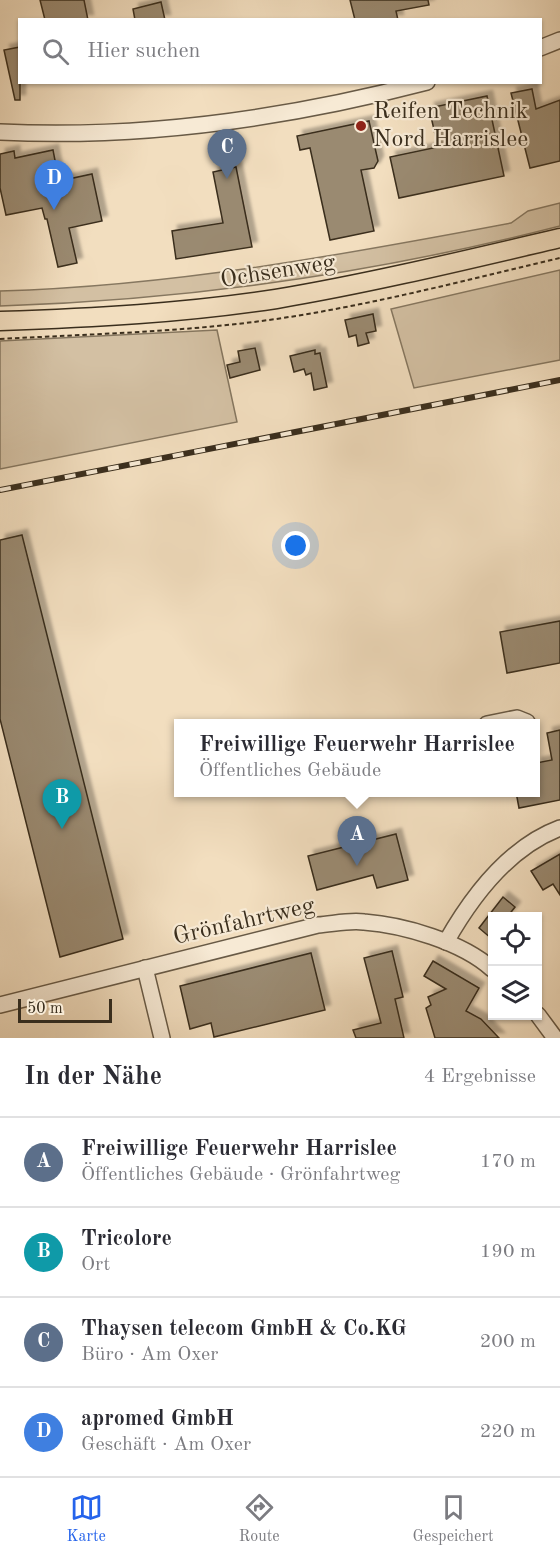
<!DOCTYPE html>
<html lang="de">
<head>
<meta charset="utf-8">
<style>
  :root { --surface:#fff; --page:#f7f7f7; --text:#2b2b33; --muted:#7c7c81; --line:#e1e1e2; --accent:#2563eb }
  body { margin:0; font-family:"Old Standard TT",serif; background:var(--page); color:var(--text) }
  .controls { position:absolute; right:18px; bottom:18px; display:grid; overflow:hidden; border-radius:0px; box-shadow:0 2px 4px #0004 }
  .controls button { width:54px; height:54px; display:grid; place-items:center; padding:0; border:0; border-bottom:2px solid var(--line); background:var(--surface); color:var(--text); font:30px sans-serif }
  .scale { position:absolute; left:18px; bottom:15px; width:94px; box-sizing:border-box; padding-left:6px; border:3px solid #3a2e1d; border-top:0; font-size:16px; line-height:21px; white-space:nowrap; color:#3a2e1d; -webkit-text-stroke:4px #f7ead5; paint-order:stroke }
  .you { position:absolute; left:296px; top:546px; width:21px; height:21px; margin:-15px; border:4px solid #fff; border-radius:50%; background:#1a73e8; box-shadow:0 0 0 9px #1a73e833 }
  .badge { display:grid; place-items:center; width:39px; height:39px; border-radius:50%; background:var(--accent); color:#fff; font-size:20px; font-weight:700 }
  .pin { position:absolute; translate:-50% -50px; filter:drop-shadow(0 2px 3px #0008) }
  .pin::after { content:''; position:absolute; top:32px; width:21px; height:18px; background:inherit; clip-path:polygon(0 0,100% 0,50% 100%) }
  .popup { position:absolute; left:174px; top:719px; width:366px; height:78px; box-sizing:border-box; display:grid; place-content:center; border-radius:0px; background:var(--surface); filter:drop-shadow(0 2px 4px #0005); font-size:20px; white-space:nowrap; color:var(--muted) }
  .popup b { font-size:22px; color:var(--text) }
  .popup::after { content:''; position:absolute; left:50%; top:100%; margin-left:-12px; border:12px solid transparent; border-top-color:var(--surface) }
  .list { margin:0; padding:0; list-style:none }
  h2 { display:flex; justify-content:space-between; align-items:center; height:78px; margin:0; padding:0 24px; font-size:26px }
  h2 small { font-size:20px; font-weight:400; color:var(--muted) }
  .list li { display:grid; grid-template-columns:39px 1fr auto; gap:18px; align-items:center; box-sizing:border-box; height:90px; padding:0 24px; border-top:2px solid var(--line) }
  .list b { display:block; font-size:22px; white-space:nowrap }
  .list p { margin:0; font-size:20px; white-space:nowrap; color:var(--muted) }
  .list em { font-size:20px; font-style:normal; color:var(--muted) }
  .icon { flex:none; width:33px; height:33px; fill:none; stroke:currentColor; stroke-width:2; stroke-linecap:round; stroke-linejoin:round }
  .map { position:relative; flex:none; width:560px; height:1038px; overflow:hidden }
  .search { position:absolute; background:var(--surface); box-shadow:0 2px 4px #0004; left:18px; right:18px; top:18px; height:66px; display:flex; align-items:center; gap:15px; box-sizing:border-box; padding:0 21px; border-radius:0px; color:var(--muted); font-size:22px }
  .sheet { height:438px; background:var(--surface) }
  nav { display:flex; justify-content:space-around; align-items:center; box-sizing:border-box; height:84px; border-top:2px solid var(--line); background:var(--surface); font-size:16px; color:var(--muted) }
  nav a { display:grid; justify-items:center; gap:3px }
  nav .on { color:var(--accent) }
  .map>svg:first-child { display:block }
  .green { fill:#d3c0a3; stroke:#867760; stroke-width:1.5 }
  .building { fill:#9a8a71; stroke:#3a2e1d; stroke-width:1.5; filter:url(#shadow) }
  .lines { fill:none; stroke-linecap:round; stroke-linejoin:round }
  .minor-casing { stroke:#685a46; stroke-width:18 }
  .major-casing { stroke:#3a2e1d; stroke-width:21 }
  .path { stroke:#3a2e1d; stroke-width:2; stroke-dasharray:4.5 3; stroke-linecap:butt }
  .minor { stroke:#f7ead5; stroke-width:15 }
  .major { stroke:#f2debf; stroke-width:18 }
  .rail-casing { stroke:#3a2e1d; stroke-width:6 }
  .rail { stroke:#f7ead5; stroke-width:4; stroke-dasharray:11; stroke-linecap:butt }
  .poi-dot { fill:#8f2418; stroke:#f7ead5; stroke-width:2 }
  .labels { text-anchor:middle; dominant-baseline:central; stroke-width:4.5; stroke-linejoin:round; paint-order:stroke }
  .poi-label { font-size:24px; fill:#3a2e1d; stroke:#f7ead5; text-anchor:start }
  .street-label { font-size:24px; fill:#3a2e1d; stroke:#f7ead5 }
</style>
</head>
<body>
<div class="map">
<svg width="560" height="1038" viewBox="0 0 560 1038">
  <defs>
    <filter id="shadow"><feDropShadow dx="5.5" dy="-5.5" stdDeviation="1.5" flood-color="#0004"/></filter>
  </defs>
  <rect width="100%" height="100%" fill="#f2debf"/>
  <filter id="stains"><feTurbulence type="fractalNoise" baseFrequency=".00333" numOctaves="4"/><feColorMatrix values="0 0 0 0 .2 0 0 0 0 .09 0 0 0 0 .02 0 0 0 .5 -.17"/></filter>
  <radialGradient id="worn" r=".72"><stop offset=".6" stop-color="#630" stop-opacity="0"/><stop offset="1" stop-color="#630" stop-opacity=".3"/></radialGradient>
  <g class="green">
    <path d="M 560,203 L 560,226 C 376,273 190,300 0,306 L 0,291 C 173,286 341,255 511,223 L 528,211 Z"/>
    <polygon points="560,270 560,360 414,388 391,309"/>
    <polygon points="217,330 237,422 0,469 0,341"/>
  </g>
  <g class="building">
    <polygon points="40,0 84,0 88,20 45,20"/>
    <polygon points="350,0 428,0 429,5 396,11 398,20 355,20"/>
    <polygon points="161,2 165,20 135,20 133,9"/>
    <polygon points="20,47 20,100 15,100 4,50"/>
    <polygon points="532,89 536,109 560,100 560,161 530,168 511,93"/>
    <polygon points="487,96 504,176 399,198 390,157 438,147 429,108"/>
    <polygon points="369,121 378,161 374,168 361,170 374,231 330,240 310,148 300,150 297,136"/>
    <polygon points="53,150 59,181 92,174 102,221 69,228 77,263 58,267 47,219 45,219 42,208 6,215 0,188 0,154 14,151 15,158"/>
    <polygon points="236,167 252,247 176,259 172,231 223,223 213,172"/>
    <polygon points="373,314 376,331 366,333 369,343 358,346 356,335 349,337 345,320"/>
    <polygon points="255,348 260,370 230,378 227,365 240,362 238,351"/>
    <polygon points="315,350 315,354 320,353 327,387 314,390 311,373 306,375 304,369 294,372 290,356"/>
    <polygon points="22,535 123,939 60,957 0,719 0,540"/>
    <polygon points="560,621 560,663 507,673 500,632"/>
    <polygon points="560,730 560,800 519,808 516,792 536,792 536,763 552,760 547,733"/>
    <polygon points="396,834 408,880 377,888 373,875 317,890 308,856"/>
    <polygon points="560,854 560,895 553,884 543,890 531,871"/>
    <polygon points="503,897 515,907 508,916 492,916 492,939 479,928"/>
    <polygon points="392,951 403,997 395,999 404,1038 356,1038 353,1030 381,1023 364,958"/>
    <polygon points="311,953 325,1010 214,1037 211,1023 190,1029 180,986"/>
    <polygon points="433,961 479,988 466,1011 481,1019 499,1038 435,1038 426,1008 431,1005 428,997 446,989 424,976"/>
  </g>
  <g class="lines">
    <g class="minor-casing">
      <g id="minor">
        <polyline points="540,48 560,40"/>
        <path d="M 0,132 C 143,139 289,118 427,82"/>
        <polyline points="487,724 517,718 527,722"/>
        <path d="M 446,942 C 472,896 509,847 560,828"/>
        <polyline points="145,968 162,1038"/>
        <path d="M 0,1005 L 318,925 C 333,924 349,920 364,922 C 404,925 462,942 492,969"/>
        <polyline points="538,1015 555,1038"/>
      </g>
    </g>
    <g class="major-casing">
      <path id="major" d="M 0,321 C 92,318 185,313 276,299 C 371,283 466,260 560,238"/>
    </g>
    <path class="path" d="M 0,339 C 92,334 185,332 276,319 C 372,305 466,280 560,258"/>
    <use href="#minor" class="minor"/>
    <use href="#major" class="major"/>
    <g class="rail-casing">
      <polyline id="rail" points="0,490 560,380"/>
    </g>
    <use href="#rail" class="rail"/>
  </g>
  <circle class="poi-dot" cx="361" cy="126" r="6"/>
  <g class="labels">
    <g class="poi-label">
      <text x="373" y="112">Reifen Technik<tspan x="373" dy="28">Nord Harrislee</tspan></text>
    </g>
    <g class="street-label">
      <text transform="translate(278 272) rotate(-9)">Ochsenweg</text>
      <text transform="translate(244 922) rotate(-13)">Grönfahrtweg</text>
    </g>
  </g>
  <rect width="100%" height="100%" filter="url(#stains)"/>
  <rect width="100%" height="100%" fill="url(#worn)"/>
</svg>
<div class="controls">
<button><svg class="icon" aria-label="locate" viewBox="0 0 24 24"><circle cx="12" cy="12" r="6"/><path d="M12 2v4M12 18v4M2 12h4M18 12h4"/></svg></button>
<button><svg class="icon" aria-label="layers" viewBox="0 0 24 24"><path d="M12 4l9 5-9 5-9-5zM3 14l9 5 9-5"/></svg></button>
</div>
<div class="scale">50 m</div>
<div class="you"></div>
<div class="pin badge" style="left:357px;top:866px;background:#5c6f8a">A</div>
<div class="popup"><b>Freiwillige Feuerwehr Harrislee</b>Öffentliches Gebäude</div>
<div class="pin badge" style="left:62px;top:829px;background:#0f9aa8">B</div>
<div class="pin badge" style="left:227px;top:179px;background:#5c6f8a">C</div>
<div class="pin badge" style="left:54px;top:210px;background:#3f7fe0">D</div>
<div class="search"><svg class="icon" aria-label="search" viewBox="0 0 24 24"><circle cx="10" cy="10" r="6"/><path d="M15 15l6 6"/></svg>Hier suchen</div>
</div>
<section class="sheet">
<h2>In der Nähe<small>4 Ergebnisse</small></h2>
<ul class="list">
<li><span class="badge" style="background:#5c6f8a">A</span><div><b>Freiwillige Feuerwehr Harrislee</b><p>Öffentliches Gebäude · Grönfahrtweg</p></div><em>170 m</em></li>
<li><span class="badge" style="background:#0f9aa8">B</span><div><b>Tricolore</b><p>Ort</p></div><em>190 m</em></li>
<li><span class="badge" style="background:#5c6f8a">C</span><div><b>Thaysen telecom GmbH &amp; Co.KG</b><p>Büro · Am Oxer</p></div><em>200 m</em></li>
<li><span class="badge" style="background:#3f7fe0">D</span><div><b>apromed GmbH</b><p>Geschäft · Am Oxer</p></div><em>220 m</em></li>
</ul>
</section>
<nav>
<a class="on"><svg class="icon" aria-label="map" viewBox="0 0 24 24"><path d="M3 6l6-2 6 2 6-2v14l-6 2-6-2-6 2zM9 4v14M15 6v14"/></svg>Karte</a>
<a><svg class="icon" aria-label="directions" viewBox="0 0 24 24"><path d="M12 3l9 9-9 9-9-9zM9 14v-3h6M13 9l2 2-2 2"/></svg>Route</a>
<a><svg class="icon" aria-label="saved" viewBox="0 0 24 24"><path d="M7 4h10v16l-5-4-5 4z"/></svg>Gespeichert</a>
</nav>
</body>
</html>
